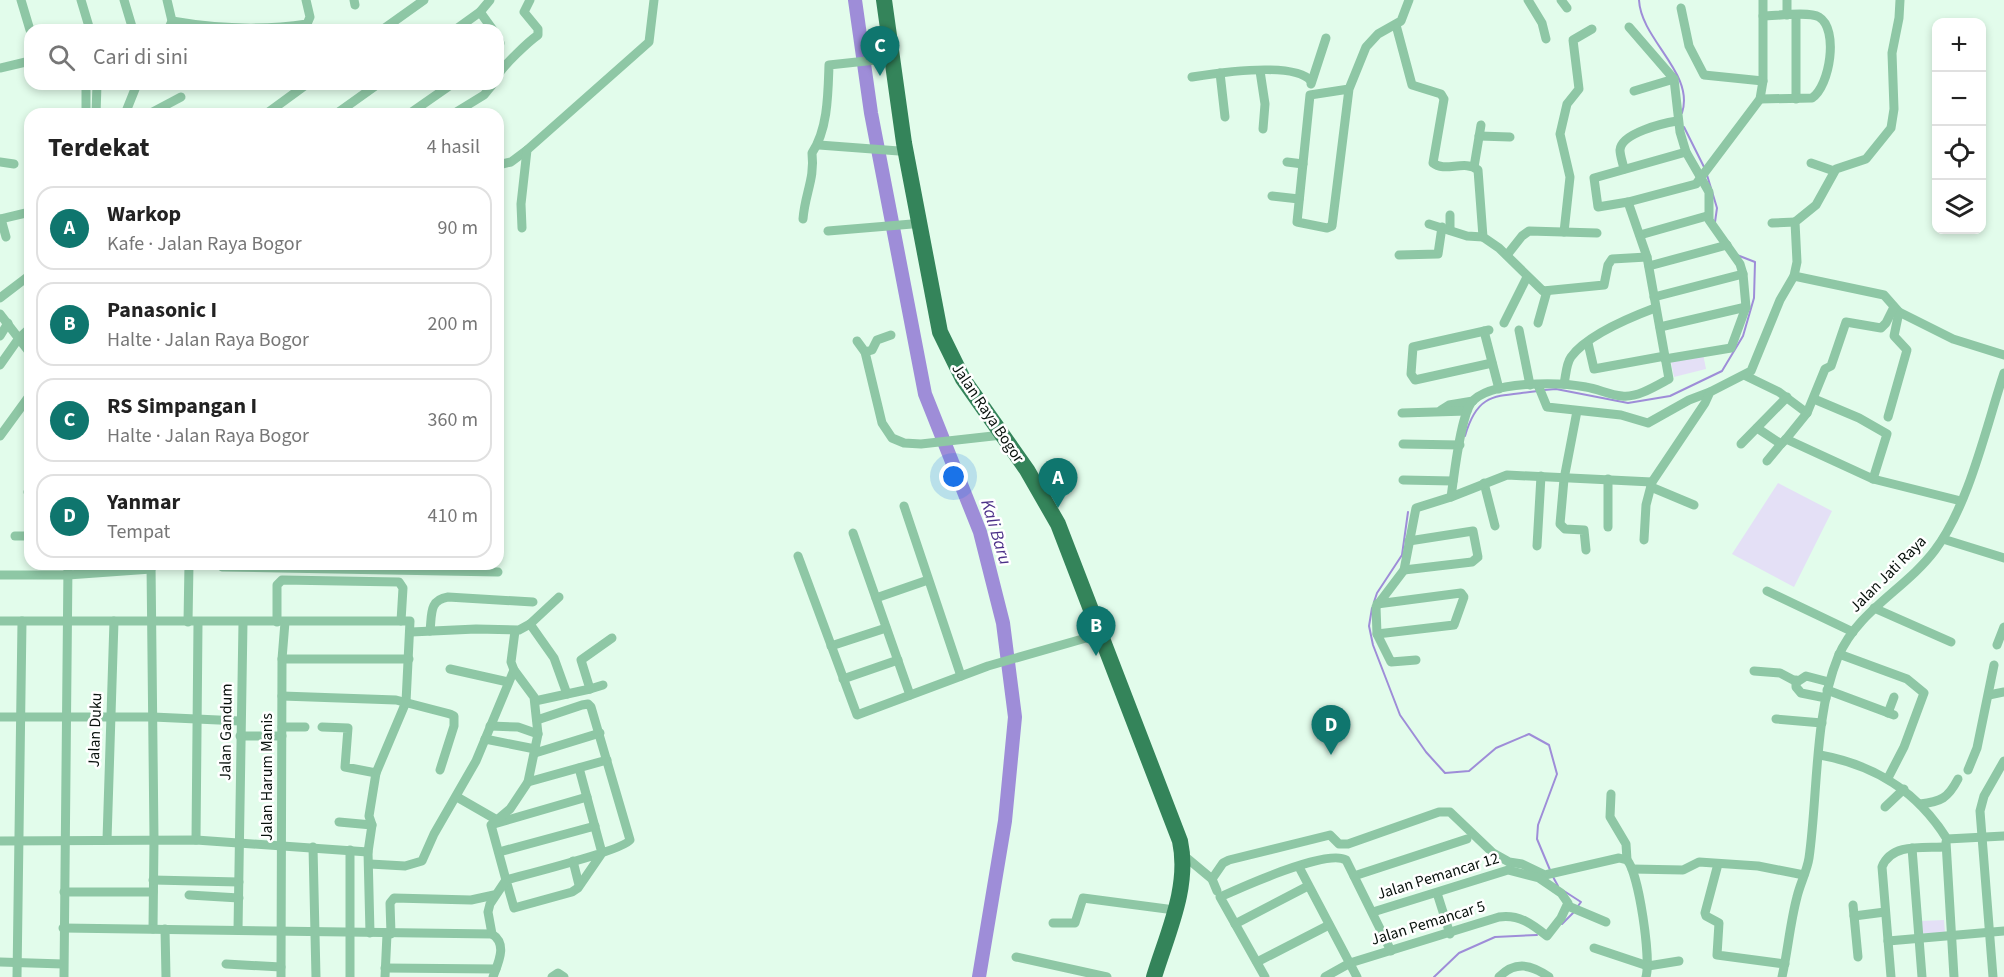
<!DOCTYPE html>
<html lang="id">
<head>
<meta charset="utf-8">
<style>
  :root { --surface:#fff; --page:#f6f6f6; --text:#222; --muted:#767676; --line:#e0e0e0; --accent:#0f766e }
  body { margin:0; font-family:"Source Sans 3",sans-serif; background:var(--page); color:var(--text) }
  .controls { position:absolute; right:18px; top:18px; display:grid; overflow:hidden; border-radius:12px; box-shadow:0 3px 9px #0003 }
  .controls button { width:54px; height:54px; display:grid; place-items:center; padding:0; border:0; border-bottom:2px solid var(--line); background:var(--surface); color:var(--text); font:30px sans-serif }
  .you { position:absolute; left:954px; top:477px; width:21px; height:21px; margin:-15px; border:4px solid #fff; border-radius:50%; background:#1a73e8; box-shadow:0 0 0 9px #1a73e833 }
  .badge { display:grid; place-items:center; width:39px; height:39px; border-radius:50%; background:var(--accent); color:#fff; font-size:20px; font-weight:700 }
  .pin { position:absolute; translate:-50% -50px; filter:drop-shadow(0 2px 3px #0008) }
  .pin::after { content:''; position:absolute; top:32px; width:21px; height:18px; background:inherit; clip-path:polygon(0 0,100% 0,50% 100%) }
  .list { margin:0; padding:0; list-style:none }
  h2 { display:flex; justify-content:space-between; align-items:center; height:78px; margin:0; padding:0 24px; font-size:26px }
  h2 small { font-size:20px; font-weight:400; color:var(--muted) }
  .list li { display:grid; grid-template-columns:39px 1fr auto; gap:18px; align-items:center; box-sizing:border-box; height:84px; margin:0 12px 12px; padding:0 12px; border:2px solid var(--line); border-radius:18px }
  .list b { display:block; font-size:22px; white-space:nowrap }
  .list p { margin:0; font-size:20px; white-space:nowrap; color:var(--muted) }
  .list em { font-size:20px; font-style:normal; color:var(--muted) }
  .icon { flex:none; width:33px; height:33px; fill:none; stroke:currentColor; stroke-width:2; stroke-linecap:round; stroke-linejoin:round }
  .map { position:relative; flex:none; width:2004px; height:977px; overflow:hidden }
  .search { position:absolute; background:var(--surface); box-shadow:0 3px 9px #0003; left:24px; top:24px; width:480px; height:66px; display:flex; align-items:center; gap:15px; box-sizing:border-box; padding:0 21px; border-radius:18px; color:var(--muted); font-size:22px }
  .panel { position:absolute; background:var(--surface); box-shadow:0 3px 9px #0003; left:24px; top:108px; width:480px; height:462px; border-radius:18px }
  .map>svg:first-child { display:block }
  .green { fill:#e4e0f6 }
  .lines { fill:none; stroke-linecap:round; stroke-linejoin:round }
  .stream { stroke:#9e8dd8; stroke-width:2 }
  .river { stroke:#9e8dd8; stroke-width:14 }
  .street { stroke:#8ec7a5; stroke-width:9 }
  .highway { stroke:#34845a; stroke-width:16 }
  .labels { text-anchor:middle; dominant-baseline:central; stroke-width:5; stroke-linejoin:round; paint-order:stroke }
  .street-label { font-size:16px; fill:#08110c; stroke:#fff }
  .water-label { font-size:18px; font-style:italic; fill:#4c3088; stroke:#fff }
</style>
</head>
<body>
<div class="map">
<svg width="2004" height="977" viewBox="0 0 2004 977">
  <rect width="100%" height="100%" fill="#e2fceb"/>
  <g class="green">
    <polygon points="1703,354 1706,369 1674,377 1671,362"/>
    <polygon points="1778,483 1832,511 1794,587 1732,554"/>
    <polygon points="1944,920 1945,933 1921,934 1921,921"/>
  </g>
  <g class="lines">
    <g class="stream">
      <path d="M 1639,0 C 1641,40 1695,73 1682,113"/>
      <polyline points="1684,127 1704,167"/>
      <polyline points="1707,175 1717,208 1715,222"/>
      <polyline points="1544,390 1556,389 1628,403 1670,396 1722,371 1743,336 1754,298 1755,262 1737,255"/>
      <path d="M 1465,436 C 1478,391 1496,397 1538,391"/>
      <polyline points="1374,602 1377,593 1402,555 1408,512"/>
      <polyline points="1372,608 1369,626 1373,645 1400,715 1426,752 1445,773 1469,771 1496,748 1529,734 1549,745 1557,774 1538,825 1537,839 1550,870"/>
      <polyline points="1552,875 1558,886"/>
      <polyline points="1564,891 1581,902 1578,906"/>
      <polyline points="1562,924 1575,911"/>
      <polyline points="1434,977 1459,953 1495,937 1537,935"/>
    </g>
    <polyline class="river" points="855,0 871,113 925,394 980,532 1003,623 1015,717 1005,821 979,977"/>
    <g class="street">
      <polyline points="21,0 30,30"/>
      <polyline points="81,0 90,30"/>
      <polyline points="124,0 133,30"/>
      <polyline points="167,0 172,21 168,30"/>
      <polyline points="354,0 355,5"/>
      <polyline points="1528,0 1542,23 1546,39"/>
      <polyline points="1561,0 1567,8"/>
      <polyline points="1681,8 1689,46 1704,75 1763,81"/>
      <polyline points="480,12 493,30"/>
      <polyline points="1787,15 1787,0"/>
      <polyline points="1796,15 1796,99"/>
      <path d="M 172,21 C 218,29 261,31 307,24 L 310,17 L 306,0"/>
      <path d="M 1396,25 L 1412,85 L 1441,94 L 1444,99 L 1433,163 C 1445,173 1465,159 1478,170 L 1483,237 L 1499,248 L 1543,291 L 1604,285 L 1608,265 L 1612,259 L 1647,257"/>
      <polyline points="1629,27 1674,79 1680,132 1686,152 1709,192 1709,220 1740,264 1743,274 1746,307 1731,348 1665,359"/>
      <polyline points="382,30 424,0"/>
      <polyline points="455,30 480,12 490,0"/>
      <polyline points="498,36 500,43 498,51"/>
      <polyline points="0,68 30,61"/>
      <polyline points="1260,71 1265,104 1263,129"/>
      <polyline points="1220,73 1225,117"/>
      <path d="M 498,75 C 504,65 528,42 538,35 L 538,29 L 524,12 L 530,0"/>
      <path d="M 1192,77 C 1217,73 1294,61 1311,81"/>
      <polyline points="86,84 86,114"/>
      <polyline points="1311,84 1326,38"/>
      <polyline points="1349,89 1310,95 1297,222 1327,228 1332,226 1349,89 1366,47 1378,34 1401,21 1409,0"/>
      <polyline points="1634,91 1674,79"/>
      <path d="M 1760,99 L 1812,98 C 1830,86 1839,29 1819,17 C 1809,11 1775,16 1763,16"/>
      <polyline points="96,114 97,84"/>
      <polyline points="125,114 137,84"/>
      <polyline points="149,114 181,97"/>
      <polyline points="266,114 307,84"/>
      <polyline points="336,114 378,84"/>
      <polyline points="409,114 452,84"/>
      <polyline points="453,114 484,95 493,84"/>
      <polyline points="1479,136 1510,137"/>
      <polyline points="819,145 899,151"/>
      <polyline points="1686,152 1594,178 1598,207 1628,202 1696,184 1760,99 1763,81 1763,0"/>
      <polyline points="0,162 14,164"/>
      <polyline points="1287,162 1303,164"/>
      <polyline points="1811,163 1834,171"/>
      <polyline points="498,165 511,162 527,150"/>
      <polyline points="1474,167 1481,125"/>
      <path d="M 1624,169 C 1623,163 1620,156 1620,150 C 1621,133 1664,123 1677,121"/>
      <polyline points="1272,196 1299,199"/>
      <polyline points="0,219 30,212"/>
      <polyline points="1,219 6,237"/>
      <path d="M 803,219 C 805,193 815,179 812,153 C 828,129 828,94 829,65 L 885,59"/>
      <polyline points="1772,223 1795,222"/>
      <polyline points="1429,224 1467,236 1483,237"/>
      <polyline points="522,228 521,204 527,150 649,42 654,0"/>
      <polyline points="1450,230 1450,215"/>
      <polyline points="828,231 912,224"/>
      <polyline points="1564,232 1570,177 1560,134 1567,104 1579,89 1573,40 1592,29"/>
      <polyline points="1640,235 1707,216"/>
      <polyline points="1399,255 1438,254 1442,227"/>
      <polyline points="1507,255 1522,236 1529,231 1597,233"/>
      <polyline points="1649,266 1727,245"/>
      <polyline points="1794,276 1884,295 1899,312 1953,339 2004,355"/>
      <polyline points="1654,297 1743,274"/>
      <polyline points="0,298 30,275"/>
      <polyline points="0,314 30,353"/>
      <polyline points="1504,323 1527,277"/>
      <polyline points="1538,323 1547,291"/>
      <polyline points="1660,327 1746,307"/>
      <polyline points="1489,330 1413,347 1411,374 1415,380 1492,363"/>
      <polyline points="1519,330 1530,385"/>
      <polyline points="1484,331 1499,389"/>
      <polyline points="0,336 8,323"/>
      <polyline points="857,341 865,352 882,423 892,438 904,443 921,444 1002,435"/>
      <polyline points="1588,343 1594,369 1665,356"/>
      <polyline points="865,352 872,350 877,340 891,335"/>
      <polyline points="0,365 19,338 30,328"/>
      <polyline points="1746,376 1779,392 1807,413"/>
      <path d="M 1564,384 C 1566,375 1566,364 1571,357 C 1587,335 1631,317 1655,308"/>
      <polyline points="1538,385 1547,407 1621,415 1648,423 1689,400 1710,392"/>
      <polyline points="1814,399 1859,418 1887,434 1873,479"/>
      <polyline points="1441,410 1449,405 1473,401"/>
      <polyline points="1577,411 1564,479 1560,524 1565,529 1584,530 1586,550"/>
      <polyline points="1402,413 1467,411"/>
      <polyline points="1888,417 1907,350 1894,336 1899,312"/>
      <polyline points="1757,428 1781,444 1786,439 1807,413 1825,369 1831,366 1846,322 1881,328 1886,323 1894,307"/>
      <polyline points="0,436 30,395"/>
      <polyline points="1786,439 1873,479 1961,501"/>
      <polyline points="1403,444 1460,445"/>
      <polyline points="1741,444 1787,397"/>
      <polyline points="1767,461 1781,444"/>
      <polyline points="1608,479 1608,527"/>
      <polyline points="1403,480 1453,481"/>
      <polyline points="1484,483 1495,526"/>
      <polyline points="1651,487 1694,505"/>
      <polyline points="28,492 30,492"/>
      <polyline points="1451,497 1507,475 1652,482"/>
      <polyline points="904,506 961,676"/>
      <polyline points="853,533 910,695"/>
      <polyline points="15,536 30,536"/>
      <polyline points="1943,539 2004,558"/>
      <polyline points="1644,540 1646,505 1652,482 1705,403 1710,392 1751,371 1780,300 1794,276 1797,262 1795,222 1816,205 1836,169 1866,159 1891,128 1894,109 1892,53 1899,18 1900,0"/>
      <polyline points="1537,546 1541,476"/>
      <polyline points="798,556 857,715 988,666 1100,634"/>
      <polyline points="151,564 154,839 153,929"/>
      <polyline points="222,567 498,572"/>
      <polyline points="1404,570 1472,562 1478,557 1473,531 1409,541"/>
      <polyline points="0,575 68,575 151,569"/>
      <polyline points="1767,591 1853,632"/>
      <polyline points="876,598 928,580"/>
      <polyline points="1874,608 1951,642"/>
      <polyline points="0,621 410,621 406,702 376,773 345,767 348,728 322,727"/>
      <polyline points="188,622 189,564"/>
      <polyline points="277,622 277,585 282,580 399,582 403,588 401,621"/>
      <polyline points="530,624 554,658 567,694"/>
      <path d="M 430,631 C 432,614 429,600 448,597 L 533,602"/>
      <polyline points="411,632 476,629 519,630 530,624 559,597"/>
      <polyline points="1377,634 1454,625 1464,597 1461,593 1377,604"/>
      <polyline points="1997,645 2004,627"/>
      <polyline points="831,646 886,628"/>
      <polyline points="1839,654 1907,679 1924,693 1904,747 1888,778"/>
      <polyline points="282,659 409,659"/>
      <path d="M 1416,660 L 1391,662 L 1377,634 L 1376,607 L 1404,570 L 1416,508 L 1451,497 C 1454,477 1460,419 1471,403 C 1489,380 1560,382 1586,387 C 1598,389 1610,395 1622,396 C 1637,398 1656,386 1669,379 L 1647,257 L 1628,202"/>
      <polyline points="450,669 508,682"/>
      <polyline points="1754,671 1780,673 1797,682 1806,676 1829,682"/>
      <polyline points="843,679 898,660"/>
      <polyline points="1796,680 1796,687 1801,693 1826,698"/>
      <polyline points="590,689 603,685"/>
      <polyline points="1827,690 1894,715"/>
      <polyline points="1989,695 2004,692"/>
      <polyline points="282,696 396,700 450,714 454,716 454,726 440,770"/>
      <polyline points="535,701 590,689 581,660 612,638"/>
      <polyline points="1888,713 1894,697"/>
      <polyline points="0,717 153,717 240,721"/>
      <polyline points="1776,719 1822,723"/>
      <path d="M 537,720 L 582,705 L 588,704 L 591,707 L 630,840 C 624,850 524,875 506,880 L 514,908 L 572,892 L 578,888 L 602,853 L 579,768"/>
      <polyline points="490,726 518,727 538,734"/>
      <polyline points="282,727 305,727"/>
      <polyline points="240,736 282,736"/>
      <polyline points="485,739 535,749"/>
      <polyline points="535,753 600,733"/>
      <path d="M 1820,755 C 1875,765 1917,791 1947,839 L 2004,836"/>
      <polyline points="1968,770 1977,748 1994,665"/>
      <polyline points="528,782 607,760"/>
      <polyline points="1611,794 1610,817 1626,844 1627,860"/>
      <polyline points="457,797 497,820"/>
      <path d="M 1920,804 C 1941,802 1948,798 1958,779"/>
      <polyline points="1885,807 1904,789"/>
      <polyline points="339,822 372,825"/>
      <polyline points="494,824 587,797"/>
      <polyline points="107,840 114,621"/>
      <polyline points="196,840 198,623"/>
      <polyline points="0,841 196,840 368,852"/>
      <polyline points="1946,842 1954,977"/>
      <polyline points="313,847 316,977"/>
      <polyline points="1912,848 1922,977"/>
      <polyline points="350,850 350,977"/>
      <polyline points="499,852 595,826"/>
      <polyline points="1182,854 1212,879 1217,891"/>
      <polyline points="573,861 579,885"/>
      <polyline points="370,864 405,866 422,861 434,834 476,761 514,670"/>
      <polyline points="1718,864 1705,913 1706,916 1719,923 1717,955 1785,964"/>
      <polyline points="1299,867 1357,977"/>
      <polyline points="1632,869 1683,870 1699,862 1758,866 1804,875"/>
      <polyline points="1354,876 1467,839"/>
      <path d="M 1212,879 L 1223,863 L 1229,860 L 1330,835 L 1339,844 L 1348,844 L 1439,812 L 1450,812 L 1493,853 L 1509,862 L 1522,864 L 1545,875 L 1619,858 L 1627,860 C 1639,873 1651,959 1646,977"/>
      <polyline points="153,880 239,882"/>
      <polyline points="64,892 153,892"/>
      <polyline points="1437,893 1450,934"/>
      <polyline points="189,895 239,898"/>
      <polyline points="1853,905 1858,957"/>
      <polyline points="1568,906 1606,922"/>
      <polyline points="1854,916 1885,912"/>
      <polyline points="1053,923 1075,923 1083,898 1167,909"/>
      <polyline points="1235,924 1308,886"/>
      <polyline points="63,928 492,934"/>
      <polyline points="165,929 166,977"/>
      <polyline points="238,930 243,622"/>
      <polyline points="370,933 368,852 372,825 369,816 376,773"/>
      <polyline points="391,934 390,903 394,898 471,900 494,895"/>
      <polyline points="1888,941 2004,931"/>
      <polyline points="1594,948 1648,966 1679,961"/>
      <polyline points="1016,957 1107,977"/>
      <polyline points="0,962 63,964"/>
      <polyline points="1257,962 1329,925"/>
      <polyline points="226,964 281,967"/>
      <polyline points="385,968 496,969"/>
      <polyline points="17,977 22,621"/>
      <polyline points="64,977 68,564"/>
      <polyline points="281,977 282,659 285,622"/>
      <polyline points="385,977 387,934"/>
      <path d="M 493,977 C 498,963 508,944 492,934 L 488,912 L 490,904 L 506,880 L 491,825 L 510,809 L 528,782 L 538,734 L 534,697 L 514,670 L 511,662 L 515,631"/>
      <polyline points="552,977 558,973 564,977"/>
      <path d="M 1265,977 L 1220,897 C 1242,887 1327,849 1346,860 L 1391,951"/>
      <path d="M 1325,977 L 1350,963 L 1499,917 C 1519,914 1532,924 1547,936 L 1561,918 L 1568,903 L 1561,893 L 1539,878 L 1508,870 L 1373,912"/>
      <path d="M 1499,977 C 1516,960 1532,965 1549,977"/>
      <path d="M 1782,977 C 1788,950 1790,923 1797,897 C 1800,884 1807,871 1809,858 C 1818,795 1814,715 1838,657 C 1858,610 1906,589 1935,550 C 1969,505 1986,427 2004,373"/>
      <path d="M 1891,977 L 1882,867 C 1891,843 1923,848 1944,847"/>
      <polyline points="1993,977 1980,811 1984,796 2004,761"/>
    </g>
    <path class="highway" d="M 884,0 L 904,143 L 940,332 L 963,379 L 1027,470 L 1058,524 L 1180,841 C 1190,887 1167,934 1154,977"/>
  </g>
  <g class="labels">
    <g class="street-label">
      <text transform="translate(988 413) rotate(56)">Jalan Raya Bogor</text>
      <text transform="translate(1888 574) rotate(-45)">Jalan Jati Raya</text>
      <text transform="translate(95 730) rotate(-88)">Jalan Duku</text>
      <text transform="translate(226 732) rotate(-89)">Jalan Gandum</text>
      <text transform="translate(267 777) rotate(-90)">Jalan Harum Manis</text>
      <text transform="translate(1438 876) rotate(-17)">Jalan Pemancar 12</text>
      <text transform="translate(1428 923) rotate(-17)">Jalan Pemancar 5</text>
    </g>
    <g class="water-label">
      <text transform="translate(996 532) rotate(73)">Kali Baru</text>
    </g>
  </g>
</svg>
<div class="controls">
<button>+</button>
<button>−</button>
<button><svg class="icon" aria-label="locate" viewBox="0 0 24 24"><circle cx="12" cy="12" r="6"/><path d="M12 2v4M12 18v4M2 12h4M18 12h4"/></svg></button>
<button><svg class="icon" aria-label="layers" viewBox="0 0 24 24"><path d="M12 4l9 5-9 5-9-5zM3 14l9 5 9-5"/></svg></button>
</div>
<div class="you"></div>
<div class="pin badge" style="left:1058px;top:508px">A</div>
<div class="pin badge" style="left:1096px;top:656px">B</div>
<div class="pin badge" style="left:880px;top:76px">C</div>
<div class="pin badge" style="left:1331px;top:755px">D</div>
<div class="search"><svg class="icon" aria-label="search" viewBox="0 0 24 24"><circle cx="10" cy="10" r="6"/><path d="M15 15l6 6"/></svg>Cari di sini</div>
<section class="panel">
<h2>Terdekat<small>4 hasil</small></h2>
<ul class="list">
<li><span class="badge">A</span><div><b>Warkop</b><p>Kafe · Jalan Raya Bogor</p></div><em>90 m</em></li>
<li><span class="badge">B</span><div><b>Panasonic I</b><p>Halte · Jalan Raya Bogor</p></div><em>200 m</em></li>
<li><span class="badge">C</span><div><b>RS Simpangan I</b><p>Halte · Jalan Raya Bogor</p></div><em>360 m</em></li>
<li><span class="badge">D</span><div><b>Yanmar</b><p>Tempat</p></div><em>410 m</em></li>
</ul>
</section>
</div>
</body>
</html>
